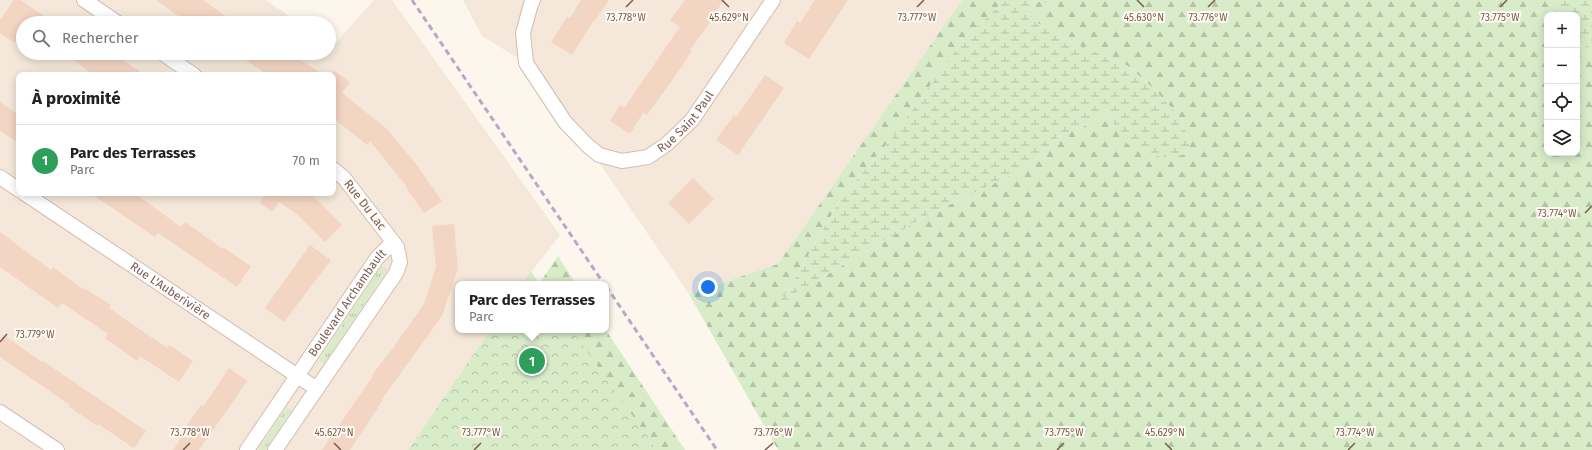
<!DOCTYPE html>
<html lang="fr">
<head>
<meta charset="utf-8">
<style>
  :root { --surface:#fff; --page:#f6f6f6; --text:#222; --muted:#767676; --line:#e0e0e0; --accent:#d93025 }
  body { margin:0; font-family:"Fira Sans",sans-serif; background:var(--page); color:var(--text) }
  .controls { position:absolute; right:12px; top:12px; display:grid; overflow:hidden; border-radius:8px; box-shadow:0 2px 10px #0003 }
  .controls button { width:36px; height:36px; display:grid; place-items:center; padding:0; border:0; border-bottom:1px solid var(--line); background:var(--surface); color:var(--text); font:20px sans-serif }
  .you { position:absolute; left:708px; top:287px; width:14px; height:14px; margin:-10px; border:3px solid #fff; border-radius:50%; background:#1a73e8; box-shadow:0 0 0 6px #1a73e833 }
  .badge { display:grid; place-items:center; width:26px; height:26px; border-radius:50%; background:var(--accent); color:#fff; font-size:13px; font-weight:700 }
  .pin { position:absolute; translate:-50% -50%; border:2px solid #fff; box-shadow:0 1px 4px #0006 }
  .popup { position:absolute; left:455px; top:281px; width:154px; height:52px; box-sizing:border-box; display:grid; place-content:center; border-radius:8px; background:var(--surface); filter:drop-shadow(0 1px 3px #0005); font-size:13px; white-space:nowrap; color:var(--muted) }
  .popup b { font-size:15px; color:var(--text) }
  .popup::after { content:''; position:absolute; left:50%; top:100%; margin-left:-8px; border:8px solid transparent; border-top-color:var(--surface) }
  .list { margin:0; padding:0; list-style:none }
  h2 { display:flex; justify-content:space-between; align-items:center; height:52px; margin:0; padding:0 16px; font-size:17px }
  h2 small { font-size:13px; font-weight:400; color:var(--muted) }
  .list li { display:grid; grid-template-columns:26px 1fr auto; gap:12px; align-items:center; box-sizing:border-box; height:72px; padding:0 16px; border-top:1px solid var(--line) }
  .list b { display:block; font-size:15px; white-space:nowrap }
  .list p { margin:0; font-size:13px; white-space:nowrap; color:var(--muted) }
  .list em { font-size:13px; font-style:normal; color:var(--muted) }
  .icon { flex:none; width:22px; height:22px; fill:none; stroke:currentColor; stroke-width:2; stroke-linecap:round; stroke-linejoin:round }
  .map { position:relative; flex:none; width:1592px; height:450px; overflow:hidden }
  .search { position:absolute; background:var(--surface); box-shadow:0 2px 10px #0003; left:16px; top:16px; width:320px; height:44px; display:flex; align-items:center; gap:10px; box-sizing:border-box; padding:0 14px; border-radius:22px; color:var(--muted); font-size:15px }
  .panel { position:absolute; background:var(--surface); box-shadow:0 2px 10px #0003; left:16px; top:72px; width:320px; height:124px; border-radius:8px }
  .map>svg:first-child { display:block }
  .residential { fill:#f5e8da; fill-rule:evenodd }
  .grass { fill:url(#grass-tufts) }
  .forest { fill:url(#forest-firs) }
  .wetland { fill:url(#wetland-marsh) }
  .park { fill:url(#park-crowns) }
  .building { fill:#f3d5c3 }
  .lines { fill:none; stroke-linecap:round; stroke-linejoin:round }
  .street-casing { stroke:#d1beb0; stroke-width:16 }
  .street { stroke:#fff; stroke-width:14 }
  .rail { stroke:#b9a8c9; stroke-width:3; stroke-dasharray:6 4; stroke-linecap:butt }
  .ticks { fill:none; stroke:#7a5c4d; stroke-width:1.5 }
  .labels { text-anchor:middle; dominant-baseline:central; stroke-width:4; stroke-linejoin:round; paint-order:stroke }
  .street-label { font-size:12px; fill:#7a5c4d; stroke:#fffaf3 }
  .ticks-label { font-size:10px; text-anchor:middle; fill:#7a5c4d; stroke:#fffaf3; stroke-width:4; stroke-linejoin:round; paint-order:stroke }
</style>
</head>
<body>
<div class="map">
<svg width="1592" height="450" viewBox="0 0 1592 450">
  <defs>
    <pattern id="grass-tufts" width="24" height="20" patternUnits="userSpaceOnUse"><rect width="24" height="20" fill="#d8ecc9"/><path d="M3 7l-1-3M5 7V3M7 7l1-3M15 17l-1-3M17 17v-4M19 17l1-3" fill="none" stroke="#b4c2a5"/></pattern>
    <pattern id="forest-firs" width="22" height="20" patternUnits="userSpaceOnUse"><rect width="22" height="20" fill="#d8ecc9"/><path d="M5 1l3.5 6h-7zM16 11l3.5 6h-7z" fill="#b4c2a5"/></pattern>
    <pattern id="wetland-marsh" width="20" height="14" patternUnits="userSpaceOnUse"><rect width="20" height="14" fill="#d8ecc9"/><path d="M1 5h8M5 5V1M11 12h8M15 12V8" fill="none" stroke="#b4c2a5"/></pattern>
    <pattern id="park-crowns" width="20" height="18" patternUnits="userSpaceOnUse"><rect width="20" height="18" fill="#d8ecc9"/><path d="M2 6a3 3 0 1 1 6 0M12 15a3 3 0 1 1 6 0" fill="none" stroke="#b4c2a5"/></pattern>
  </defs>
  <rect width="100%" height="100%" fill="#fdf6ec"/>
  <g class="residential">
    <path d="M 0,0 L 266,0 L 299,23 L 23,23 L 23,53 L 329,53 L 329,44 L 333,46 L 374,0 L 392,0 L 560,235 L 522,284 L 458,284 L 458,330 L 490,330 L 408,450 L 0,450 ZM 19,75 L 333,75 L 333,193 L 19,193 Z"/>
    <polygon points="463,0 962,0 778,264 689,294 587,145 526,63 482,36"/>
  </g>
  <g class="grass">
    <polygon points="382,266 387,270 324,364 319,360"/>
    <polygon points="287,407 292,410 265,450 258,450"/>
  </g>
  <g class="forest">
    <polygon points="962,0 1006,0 967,35 894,135 840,200 790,287 771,315 794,294 926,216 1028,167 1061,135 1092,123 1107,108 1112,121 1183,155 1191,144 1178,115 1155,90 1128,66 1078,45 1030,19 1034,1 1053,4 1057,0 1541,0 1554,7 1563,15 1547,15 1547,153 1577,153 1577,28 1590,52 1592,53 1592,450 778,450 689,294 778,264"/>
    <polygon points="558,256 576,284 539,284"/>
    <polygon points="507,330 606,330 685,450 425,450"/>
  </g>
  <g class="wetland">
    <polygon points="1006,0 1057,0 1053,4 1034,1 1030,19 1078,45 1128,66 1155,90 1178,115 1191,144 1183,155 1163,158 1128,145 1112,121 1107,108 1092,123 1061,135 1028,167 926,216 794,294 769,317 790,287 840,200 894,135 967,35"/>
    <polygon points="1541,0 1592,0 1592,53 1590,52 1577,28 1577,15 1563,15 1554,7"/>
  </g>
  <g class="park">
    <polygon points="531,271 539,284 522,284"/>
    <polygon points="490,330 572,330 657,450 408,450"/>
  </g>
  <g class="building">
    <polygon points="14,0 20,0 55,23 23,23 23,31 15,43 0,33 0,20"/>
    <polygon points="156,0 203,0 235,23 188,23"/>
    <polygon points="581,0 609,0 595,21 594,20 572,55 551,42 567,17 570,18"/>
    <polygon points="685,0 724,0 713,16 714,17 690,50 692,51 673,79 647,115 643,113 630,134 610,121 620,105 624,108 680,27 670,20"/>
    <polygon points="815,0 848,0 809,59 784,43 797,21 800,23"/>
    <polygon points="64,53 112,53 145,75 94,75"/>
    <polygon points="235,53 289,53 324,75 268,75"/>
    <polygon points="333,70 350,82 342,93 387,129 416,164 442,201 424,213 406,188 407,187 370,141 367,145 333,118"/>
    <polygon points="765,75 784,88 738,155 716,140 734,115 736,117"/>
    <polygon points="0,102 19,115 19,143 0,131"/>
    <polygon points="693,178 714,199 689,224 668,203"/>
    <polygon points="90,193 134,193 181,227 185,222 223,249 224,248 251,266 237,287 158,233 155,237"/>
    <polygon points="266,193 310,193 342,225 325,242 298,215 279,202 272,212 260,203"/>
    <polygon points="454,224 458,268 442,316 382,399 383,400 350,450 322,450 373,376 372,375 393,348 424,304 436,267 432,226"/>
    <polygon points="0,232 51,270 53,267 83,289 84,288 111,305 109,308 167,348 169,345 193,361 179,382 140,356 137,361 105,338 108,334 62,303 58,308 0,267"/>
    <polygon points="310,245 331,260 284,322 265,308"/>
    <polygon points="5,336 42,362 43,361 146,431 134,448 98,424 97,426 68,406 70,405 0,357 0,343"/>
    <polygon points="229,368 247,381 228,409 199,450 173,450 180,440 178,438 201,405 203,407"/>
  </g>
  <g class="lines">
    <g class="street-casing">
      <g id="street">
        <polyline points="84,0 118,23"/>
        <path id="s1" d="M 533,0 L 531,4 L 523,33 L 526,63 L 565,122 L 587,145 L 599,155 L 622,161 L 648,157 L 667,144 L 692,120 L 773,0"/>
        <polyline points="162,53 194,75"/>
        <polyline points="0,177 19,190"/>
        <path id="s2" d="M 24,193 L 317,389"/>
        <polyline points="0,412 57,450"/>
        <path id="s3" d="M 247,450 L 377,258 L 389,246 L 394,244"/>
        <polyline points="275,450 396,273 400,262 397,247 344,178 333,169"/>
      </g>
    </g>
    <use href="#street" class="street"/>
    <g class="rail">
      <polyline points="412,0 604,284"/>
      <polyline points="606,286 717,450"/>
    </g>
  </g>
  <path class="ticks" d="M 722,0 L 729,7M 1137,0 L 1144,7M 626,7 L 633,0M 917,7 L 924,0M 1208,7 L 1215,0M 1500,7 L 1507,0M 1585,213 L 1592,206M 0,342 L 7,334M 334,443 L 341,450M 1165,443 L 1172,450M 183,450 L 190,443M 474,450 L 481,443M 765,450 L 773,443M 1057,450 L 1064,443M 1348,450 L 1355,443"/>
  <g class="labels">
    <g class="street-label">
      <text stroke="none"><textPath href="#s1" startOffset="285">Rue Saint Paul</textPath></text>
      <text transform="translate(365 205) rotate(52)">Rue Du Lac</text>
      <text stroke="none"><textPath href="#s2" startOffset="176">Rue L'Auberivière</textPath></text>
      <text stroke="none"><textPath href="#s3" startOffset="178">Boulevard Archambault</textPath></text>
    </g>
  </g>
  <g class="ticks-label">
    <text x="626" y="21">73.778°W</text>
    <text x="729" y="21">45.629°N</text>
    <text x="917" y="21">73.777°W</text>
    <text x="1144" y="21">45.630°N</text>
    <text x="1208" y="21">73.776°W</text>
    <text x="1500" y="21">73.775°W</text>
    <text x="1557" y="217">73.774°W</text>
    <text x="35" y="338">73.779°W</text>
    <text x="190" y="436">73.778°W</text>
    <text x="334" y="436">45.627°N</text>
    <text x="481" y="436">73.777°W</text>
    <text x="773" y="436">73.776°W</text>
    <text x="1064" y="436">73.775°W</text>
    <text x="1165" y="436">45.629°N</text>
    <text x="1355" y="436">73.774°W</text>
  </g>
</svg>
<div class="controls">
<button>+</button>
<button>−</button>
<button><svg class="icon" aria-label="locate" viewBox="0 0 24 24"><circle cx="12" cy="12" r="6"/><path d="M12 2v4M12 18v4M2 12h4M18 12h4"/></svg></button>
<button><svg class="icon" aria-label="layers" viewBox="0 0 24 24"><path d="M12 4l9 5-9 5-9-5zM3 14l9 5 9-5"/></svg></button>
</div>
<div class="you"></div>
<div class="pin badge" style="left:532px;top:361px;background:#2e9e5b">1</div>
<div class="popup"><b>Parc des Terrasses</b>Parc</div>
<div class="search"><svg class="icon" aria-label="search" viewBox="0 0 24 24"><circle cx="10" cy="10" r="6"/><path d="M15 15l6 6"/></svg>Rechercher</div>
<section class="panel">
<h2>À proximité<small></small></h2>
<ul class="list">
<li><span class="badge" style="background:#2e9e5b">1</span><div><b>Parc des Terrasses</b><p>Parc</p></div><em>70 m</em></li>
</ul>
</section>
</div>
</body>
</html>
